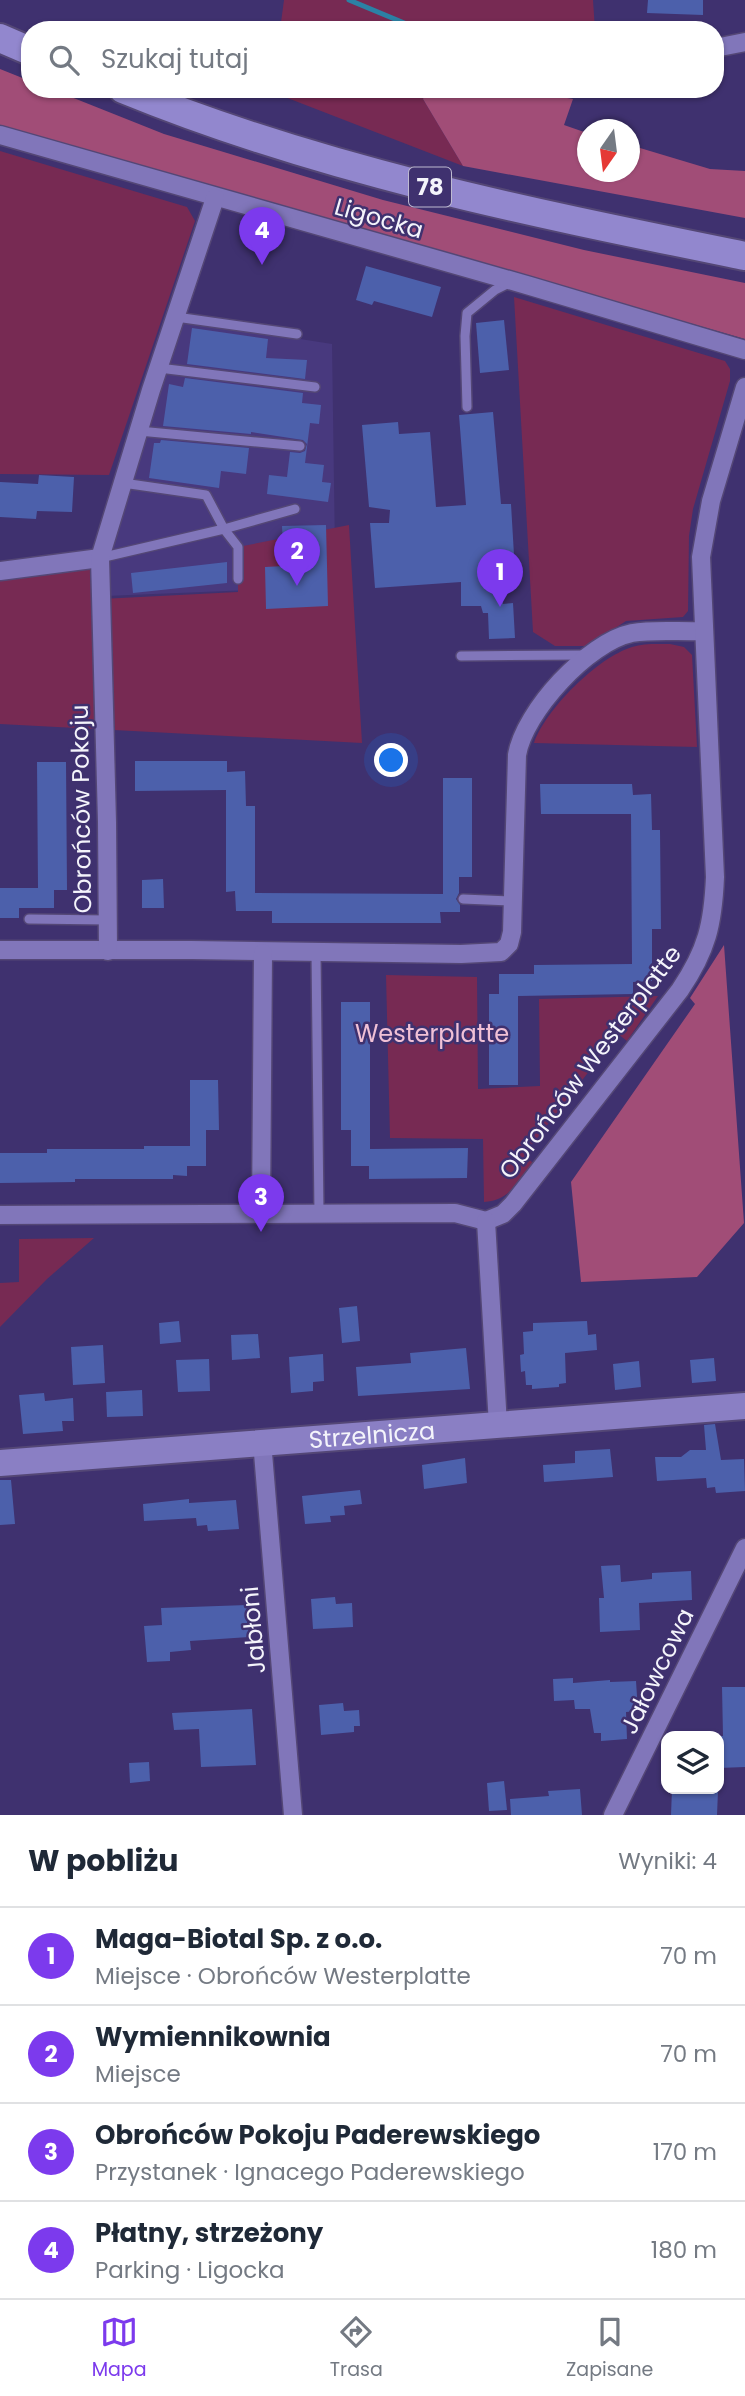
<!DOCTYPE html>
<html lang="pl">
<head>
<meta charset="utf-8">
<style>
  :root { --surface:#fff; --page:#f2f2f3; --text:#1f2937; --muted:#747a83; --line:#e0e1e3; --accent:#7c3aed }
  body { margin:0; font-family:Poppins,sans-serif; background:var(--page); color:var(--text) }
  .controls { position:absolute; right:21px; bottom:21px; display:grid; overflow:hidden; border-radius:14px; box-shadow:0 2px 5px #0004 }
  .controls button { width:63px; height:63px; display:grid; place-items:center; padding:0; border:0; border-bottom:2px solid var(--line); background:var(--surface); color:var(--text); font:35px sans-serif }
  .compass { position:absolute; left:577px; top:119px; width:63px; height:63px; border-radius:50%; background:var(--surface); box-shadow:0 2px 5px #0004; rotate:194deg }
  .you { position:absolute; left:392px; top:761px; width:24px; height:24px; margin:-18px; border:5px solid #fff; border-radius:50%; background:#1a73e8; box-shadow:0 0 0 10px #1a73e833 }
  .badge { display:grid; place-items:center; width:46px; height:46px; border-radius:50%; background:var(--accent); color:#fff; font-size:23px; font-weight:700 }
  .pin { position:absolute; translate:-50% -58px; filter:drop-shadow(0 2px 4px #0008) }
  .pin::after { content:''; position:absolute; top:37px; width:24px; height:21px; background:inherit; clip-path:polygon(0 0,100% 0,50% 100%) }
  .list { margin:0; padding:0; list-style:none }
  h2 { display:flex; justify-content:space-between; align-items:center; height:91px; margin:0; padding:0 28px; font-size:30px }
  h2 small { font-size:23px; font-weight:400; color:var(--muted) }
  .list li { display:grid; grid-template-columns:46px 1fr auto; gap:21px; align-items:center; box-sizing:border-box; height:98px; padding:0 28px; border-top:2px solid var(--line) }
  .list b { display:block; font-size:26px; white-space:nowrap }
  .list p { margin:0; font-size:23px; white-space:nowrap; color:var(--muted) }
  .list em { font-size:23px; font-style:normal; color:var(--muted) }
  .icon { flex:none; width:38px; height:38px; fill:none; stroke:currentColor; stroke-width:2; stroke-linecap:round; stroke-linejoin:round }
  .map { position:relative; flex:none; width:745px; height:1815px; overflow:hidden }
  .search { position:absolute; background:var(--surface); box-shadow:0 2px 5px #0004; left:21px; right:21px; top:21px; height:77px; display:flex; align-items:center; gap:18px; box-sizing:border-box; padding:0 24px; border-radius:28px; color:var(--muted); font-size:26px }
  .sheet { height:483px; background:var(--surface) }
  nav { display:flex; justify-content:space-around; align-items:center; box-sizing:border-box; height:98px; border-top:2px solid var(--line); background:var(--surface); font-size:19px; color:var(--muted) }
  nav a { display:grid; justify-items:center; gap:4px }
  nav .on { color:var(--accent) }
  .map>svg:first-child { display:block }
  .built { fill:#48397e }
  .green { fill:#772a53 }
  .forest { fill:#a14d77 }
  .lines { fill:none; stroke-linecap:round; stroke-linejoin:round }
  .stream { stroke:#2b81a5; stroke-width:5 }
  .building { fill:#4c60ab }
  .lane-casing { stroke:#544776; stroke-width:12 }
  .street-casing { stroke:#544776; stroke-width:21 }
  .secondary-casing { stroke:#544776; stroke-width:30 }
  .primary-casing { stroke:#544776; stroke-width:32 }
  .lane { stroke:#8176ba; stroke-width:9 }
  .street { stroke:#8176ba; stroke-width:18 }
  .secondary { stroke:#8a7fc4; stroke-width:26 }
  .primary { stroke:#9287ce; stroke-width:28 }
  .labels { text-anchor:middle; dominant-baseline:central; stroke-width:5; stroke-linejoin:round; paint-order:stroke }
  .shield { fill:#3f316f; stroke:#bebad1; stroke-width:2 }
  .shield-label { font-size:23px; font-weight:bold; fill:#f4f4fb }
  .street-label { font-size:24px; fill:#f4f4fb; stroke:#3f316f }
  .park-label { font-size:24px; fill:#f1c1d6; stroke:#3f316f }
</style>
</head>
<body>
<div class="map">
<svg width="745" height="1815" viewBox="0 0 745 1815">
  <rect width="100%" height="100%" fill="#3f316f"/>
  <polygon class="built" points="178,320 332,344 335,552 251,590 105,596 103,563"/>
  <g class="green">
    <polygon points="284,0 593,0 595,30 280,30"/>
    <polygon points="273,89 427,89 423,99 463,166 272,92"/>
    <polygon points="0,151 187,207 195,221 109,475 0,474"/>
    <polygon points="514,297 725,361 730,369 730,381 693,509 689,536 688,611 683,617 626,621 588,646 555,646 533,632"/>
    <polygon points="349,525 362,743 0,724 0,570 100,558 101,599 238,592 238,547"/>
    <path d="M 670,644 L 684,647 L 692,655 L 697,747 L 534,743 C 546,709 597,658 632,647 C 644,643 658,644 670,644 Z"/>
    <path d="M 386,975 L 477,977 L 478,1089 L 540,1086 L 539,999 L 658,996 L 627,1041 L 618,1034 L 524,1155 L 533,1163 C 519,1181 509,1201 484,1202 L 483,1139 L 390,1138 Z"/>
    <polygon points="94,1238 47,1279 0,1327 0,1283 19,1282 19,1239"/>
  </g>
  <g class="forest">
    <polygon points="0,69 30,81 30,89 51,89 164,134 383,200 584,250 745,283 745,339 0,126"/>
    <polygon points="427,89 515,89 573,99 564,125 587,133 588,172 630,172 630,145 710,169 745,171 745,218 463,166 423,99"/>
    <polygon points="724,945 744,1223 697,1277 581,1282 571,1182 695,1004 690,998"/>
  </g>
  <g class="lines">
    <polyline class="stream" points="349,0 421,30"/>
  </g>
  <g class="building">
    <polygon points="648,0 703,0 703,15 647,13"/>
    <polygon points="366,266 441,287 432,317 374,301 372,305 356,300"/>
    <polygon points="504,320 509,370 480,373 476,323"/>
    <polygon points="192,328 268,339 266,358 307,360 305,379 187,364"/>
    <polygon points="185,378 303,393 302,403 321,405 319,424 310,423 305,463 324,465 322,482 331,483 328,502 267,494 269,475 287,477 290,452 300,453 305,451 307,444 303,440 251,432 251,434 163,426 169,384 183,387"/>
    <polygon points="493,412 501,504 511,504 514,555 500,556 503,604 513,603 515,638 489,639 488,613 483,613 481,606 461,606 461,582 375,588 370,523 389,523 390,510 369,507 362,425 398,422 399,434 430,432 436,507 466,505 459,415"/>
    <polygon points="161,440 249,448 246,474 221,471 219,488 149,478 154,443 160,443"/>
    <polygon points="39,475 74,477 72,512 37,511 36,519 0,517 0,482 38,484"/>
    <polygon points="326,525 328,606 266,609 265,567 284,566 282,526"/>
    <polygon points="227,562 227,583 133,593 131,573"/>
    <polygon points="135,761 227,761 227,772 245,771 246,806 255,806 255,893 443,894 443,778 472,778 472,877 459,877 459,893 456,899 460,905 460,912 440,912 441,923 272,923 272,911 236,911 235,891 226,892 226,790 135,791"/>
    <polygon points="37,762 66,762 67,890 54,890 54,908 19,908 19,918 0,918 0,888 38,888"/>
    <polygon points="540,784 632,784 633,795 651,794 652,830 660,830 661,929 652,929 652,981 633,982 633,994 518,996 518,1085 489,1085 489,994 499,994 499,974 534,974 534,965 632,964 631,814 541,814"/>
    <polygon points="163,879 164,908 142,908 142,880"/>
    <polygon points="341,1002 370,1002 370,1149 468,1148 467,1178 369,1179 369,1166 351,1166 351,1130 341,1130"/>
    <polygon points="190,1080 218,1080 219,1130 206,1130 206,1166 187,1166 187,1176 173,1175 173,1179 75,1179 75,1182 0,1183 0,1153 47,1153 47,1149 144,1149 144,1146 190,1146"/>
    <polygon points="357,1306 360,1341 342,1343 339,1308"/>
    <polygon points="179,1321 181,1342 160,1344 159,1323"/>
    <polygon points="587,1321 588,1335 596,1334 597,1350 565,1353 566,1383 559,1384 559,1387 532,1389 532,1385 526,1385 525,1371 521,1372 520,1355 524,1354 523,1332 533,1331 533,1323"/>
    <polygon points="258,1334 260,1358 232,1360 231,1335"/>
    <polygon points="103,1345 105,1383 73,1385 71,1347"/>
    <polygon points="466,1348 470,1389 358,1396 356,1367 411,1363 410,1353"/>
    <polygon points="323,1354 324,1381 313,1382 313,1391 291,1393 289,1357"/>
    <polygon points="714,1358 716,1381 692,1383 690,1360"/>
    <polygon points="209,1359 210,1391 178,1392 176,1360"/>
    <polygon points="639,1361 641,1387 615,1390 613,1364"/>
    <polygon points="142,1390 143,1416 107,1417 106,1392"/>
    <polygon points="44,1393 45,1401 73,1398 74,1421 62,1421 63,1431 23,1434 19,1395"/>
    <polygon points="715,1424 721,1460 744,1459 745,1491 716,1493 715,1487 707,1488 706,1478 657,1481 655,1457 681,1457 690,1450 706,1450 704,1425"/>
    <polygon points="610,1449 613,1477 544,1482 543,1465 575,1463 575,1451"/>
    <polygon points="465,1458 467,1483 424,1489 422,1465"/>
    <polygon points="0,1480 11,1480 15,1524 0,1525"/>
    <polygon points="360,1490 362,1504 344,1506 345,1515 330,1516 331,1522 305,1524 302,1496"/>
    <polygon points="189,1499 189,1503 236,1500 239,1529 208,1531 207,1525 197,1526 196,1518 144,1521 143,1504"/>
    <polygon points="620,1565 621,1582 652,1579 652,1573 691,1571 692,1600 639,1603 640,1630 600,1632 599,1598 604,1598 601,1566"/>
    <polygon points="335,1597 336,1604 352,1603 353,1627 313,1629 311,1599"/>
    <polygon points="247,1605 249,1637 190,1641 191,1650 170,1652 170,1661 147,1662 144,1626 162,1625 161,1608"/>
    <polygon points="573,1678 573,1683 610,1680 610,1682 636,1681 638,1711 626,1712 627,1739 601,1741 601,1733 594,1733 590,1709 575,1709 574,1700 554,1701 553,1679"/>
    <polygon points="722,1687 745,1687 745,1767 719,1768 719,1736 723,1736"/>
    <polygon points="343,1703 344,1711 359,1710 360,1726 354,1726 354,1732 321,1735 319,1705"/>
    <polygon points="252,1709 256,1765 201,1767 199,1729 174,1730 172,1713"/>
    <polygon points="149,1762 150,1781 130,1783 129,1763"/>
    <polygon points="504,1781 507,1810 489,1811 487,1783"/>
    <polygon points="580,1789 582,1815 511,1815 510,1799 549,1796 548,1791"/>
    <polygon points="672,1789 718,1791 717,1815 671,1815"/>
  </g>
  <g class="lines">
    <g class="lane-casing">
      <g id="lane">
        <polyline points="176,317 297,334"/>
        <polyline points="159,368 315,387"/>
        <polyline points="467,407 465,336 467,313 495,290 511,282"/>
        <polyline points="139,431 300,446"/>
        <polyline points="123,483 206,495 224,529 238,547 238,579"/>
        <polyline points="100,558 224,529 295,509"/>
        <polyline points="461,656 585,655"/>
        <polyline points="463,899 512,901"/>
        <polyline points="29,919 108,920"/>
        <polyline points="316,953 319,1213"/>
      </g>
    </g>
    <g class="street-casing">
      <g id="street">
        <polyline points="715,48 745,42"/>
        <polyline points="0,135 530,286 745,350"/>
        <polyline points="0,571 100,558"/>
        <path d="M 0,950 L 192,950 L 461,954 L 501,952 L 509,944 L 512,932 L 517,755 C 524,712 588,642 632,633 C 655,629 680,632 703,631"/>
        <polyline points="108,951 107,822 100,558 151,390 215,198"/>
        <polyline points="261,1214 263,953"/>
        <polyline points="0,1215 455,1213 486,1221"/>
        <path d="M 486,1221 L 503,1214 L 513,1204 L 680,990 C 707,950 713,924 715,877 L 701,557 L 711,501 L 745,387"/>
        <polyline points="486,1221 498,1425"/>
        <polyline points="262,1441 293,1815"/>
        <polyline points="613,1815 745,1548"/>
      </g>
    </g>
    <g class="secondary-casing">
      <g id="secondary">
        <path id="s1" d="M 0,1463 L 745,1406"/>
      </g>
    </g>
    <g class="primary-casing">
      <g id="primary">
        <polyline points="0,38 30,51"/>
        <path d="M 123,89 C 323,171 534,213 745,256"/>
      </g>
    </g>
    <use href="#lane" class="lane"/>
    <use href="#street" class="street"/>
    <use href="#secondary" class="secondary"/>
    <use href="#primary" class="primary"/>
  </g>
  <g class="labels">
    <rect class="shield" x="409" y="167.5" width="42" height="39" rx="5"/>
    <g class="shield-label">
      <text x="430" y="187">78</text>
    </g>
    <g class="street-label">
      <text transform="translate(379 218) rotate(16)">Ligocka</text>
      <text transform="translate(81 809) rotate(-91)">Obrońców Pokoju</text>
      <text transform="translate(590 1062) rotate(-53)">Obrońców Westerplatte</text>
      <text stroke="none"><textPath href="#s1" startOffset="373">Strzelnicza</textPath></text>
      <text transform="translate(253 1630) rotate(-95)">Jabłoni</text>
      <text transform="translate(657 1671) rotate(-64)">Jałowcowa</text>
    </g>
    <g class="park-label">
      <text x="432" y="1033">Westerplatte</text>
    </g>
  </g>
</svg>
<div class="controls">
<button><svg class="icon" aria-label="layers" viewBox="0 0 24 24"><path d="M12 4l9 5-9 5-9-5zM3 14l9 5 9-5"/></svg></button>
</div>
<svg class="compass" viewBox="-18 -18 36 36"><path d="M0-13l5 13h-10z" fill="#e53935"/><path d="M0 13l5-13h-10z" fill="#747a83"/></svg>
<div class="you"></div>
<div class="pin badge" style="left:500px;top:607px">1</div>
<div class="pin badge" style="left:297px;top:586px">2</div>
<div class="pin badge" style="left:261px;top:1232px">3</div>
<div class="pin badge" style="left:262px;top:265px">4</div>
<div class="search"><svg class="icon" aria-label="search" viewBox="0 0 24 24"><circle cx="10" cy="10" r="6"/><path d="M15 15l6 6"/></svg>Szukaj tutaj</div>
</div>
<section class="sheet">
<h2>W pobliżu<small>Wyniki: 4</small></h2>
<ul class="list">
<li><span class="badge">1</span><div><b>Maga-Biotal Sp. z o.o.</b><p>Miejsce · Obrońców Westerplatte</p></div><em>70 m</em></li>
<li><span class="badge">2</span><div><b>Wymiennikownia</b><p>Miejsce</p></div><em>70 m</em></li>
<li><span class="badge">3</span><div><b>Obrońców Pokoju Paderewskiego</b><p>Przystanek · Ignacego Paderewskiego</p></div><em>170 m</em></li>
<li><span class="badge">4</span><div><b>Płatny, strzeżony</b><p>Parking · Ligocka</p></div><em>180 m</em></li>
</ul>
</section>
<nav>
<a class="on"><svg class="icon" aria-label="map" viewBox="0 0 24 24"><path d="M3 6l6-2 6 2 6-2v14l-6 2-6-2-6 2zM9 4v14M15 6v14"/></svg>Mapa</a>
<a><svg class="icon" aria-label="directions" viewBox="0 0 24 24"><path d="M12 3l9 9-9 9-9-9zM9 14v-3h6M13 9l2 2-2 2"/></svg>Trasa</a>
<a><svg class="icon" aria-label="saved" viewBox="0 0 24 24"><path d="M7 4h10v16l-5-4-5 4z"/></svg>Zapisane</a>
</nav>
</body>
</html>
